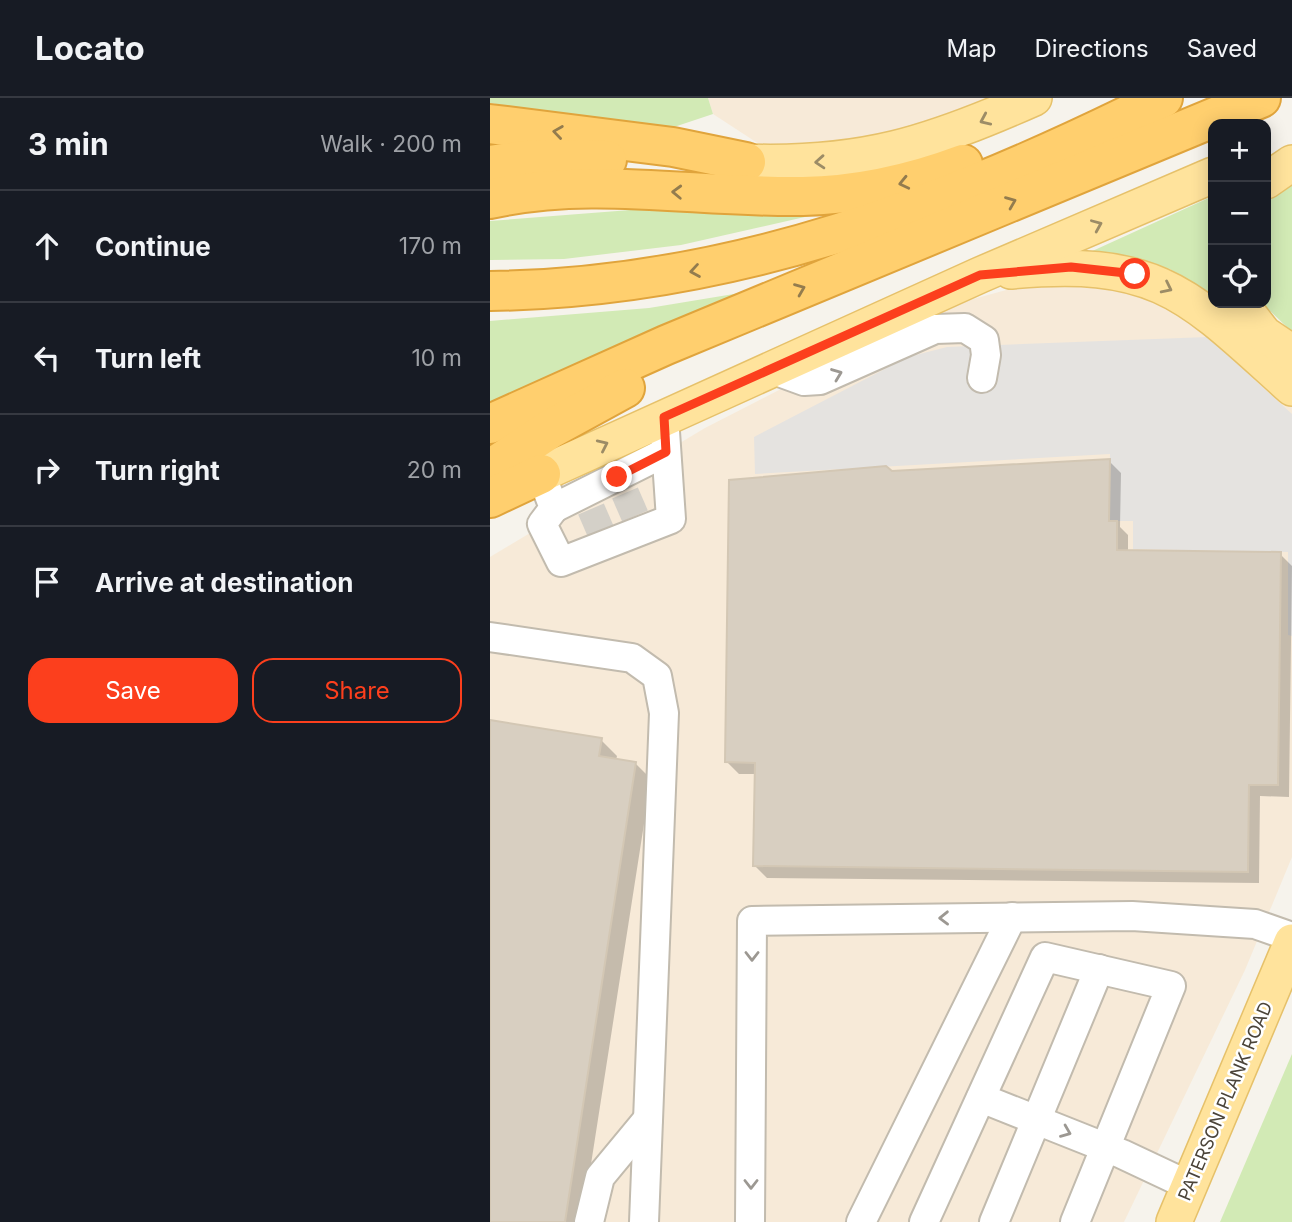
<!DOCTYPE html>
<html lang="en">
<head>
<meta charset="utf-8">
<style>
  :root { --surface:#171b24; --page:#20242c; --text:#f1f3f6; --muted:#9ea1a6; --line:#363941; --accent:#fc3f1d }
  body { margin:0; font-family:Inter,sans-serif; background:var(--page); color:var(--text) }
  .controls { position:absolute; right:21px; top:21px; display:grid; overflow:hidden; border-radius:14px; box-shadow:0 4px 18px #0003 }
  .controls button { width:63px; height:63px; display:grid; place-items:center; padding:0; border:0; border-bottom:2px solid var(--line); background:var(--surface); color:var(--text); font:35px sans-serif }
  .stop { position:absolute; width:21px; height:21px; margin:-16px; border:5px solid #fc3f1d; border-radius:50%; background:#fff }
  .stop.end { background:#fc3f1d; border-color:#fff; box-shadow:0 2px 7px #0008 }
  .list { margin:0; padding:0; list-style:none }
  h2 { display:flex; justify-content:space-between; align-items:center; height:91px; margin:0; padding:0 28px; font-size:30px }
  h2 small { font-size:23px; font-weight:400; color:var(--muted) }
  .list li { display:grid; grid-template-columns:46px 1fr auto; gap:21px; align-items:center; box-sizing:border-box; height:112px; padding:0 28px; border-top:2px solid var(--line) }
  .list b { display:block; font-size:26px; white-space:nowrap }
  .list em { font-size:23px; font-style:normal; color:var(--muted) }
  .actions { display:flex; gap:14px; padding:21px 28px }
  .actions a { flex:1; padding:16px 0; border:2px solid var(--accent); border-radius:21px; text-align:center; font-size:24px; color:var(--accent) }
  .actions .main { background:var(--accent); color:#fff }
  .icon { flex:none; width:38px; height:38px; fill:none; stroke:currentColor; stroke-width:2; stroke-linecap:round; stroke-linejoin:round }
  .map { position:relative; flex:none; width:802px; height:1124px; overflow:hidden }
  header { display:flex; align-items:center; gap:42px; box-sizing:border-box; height:98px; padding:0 35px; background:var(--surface); border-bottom:2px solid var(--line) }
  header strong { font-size:33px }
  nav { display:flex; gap:38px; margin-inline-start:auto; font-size:24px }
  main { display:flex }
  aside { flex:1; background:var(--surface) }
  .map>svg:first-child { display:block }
  .commercial { fill:#f7ead8 }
  .green { fill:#d2eab5 }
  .parking { fill:#e5e3e0 }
  .shadow { fill:#0003 }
  .building { fill:#d8cfc1; stroke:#d3c7b4; stroke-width:2 }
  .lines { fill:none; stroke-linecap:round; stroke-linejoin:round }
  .minor-tunnel { stroke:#d4d0c8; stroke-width:28; stroke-dasharray:28 14; stroke-linecap:butt }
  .minor-casing { stroke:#c2bbae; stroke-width:32 }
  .major-casing { stroke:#e6c16a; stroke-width:38 }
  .highway-casing { stroke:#e0a43c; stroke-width:42 }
  .minor { stroke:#fff; stroke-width:28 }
  .major { stroke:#ffe39c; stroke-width:35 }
  .highway { stroke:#ffcf6e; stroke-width:38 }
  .oneway { stroke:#9c8c66 }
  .oneway2 { stroke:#937c4e }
  .oneway3 { stroke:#9c9892 }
  .route { stroke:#fc3f1d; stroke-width:9 }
  .labels { text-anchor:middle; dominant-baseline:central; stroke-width:5; stroke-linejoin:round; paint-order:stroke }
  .street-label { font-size:18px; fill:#4b4439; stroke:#fff }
</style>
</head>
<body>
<header>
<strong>Locato</strong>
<nav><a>Map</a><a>Directions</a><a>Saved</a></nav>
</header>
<main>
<aside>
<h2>3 min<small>Walk · 200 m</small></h2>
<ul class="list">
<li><svg class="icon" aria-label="ahead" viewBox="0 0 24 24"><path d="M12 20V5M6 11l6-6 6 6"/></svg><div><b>Continue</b></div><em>170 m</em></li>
<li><svg class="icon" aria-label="left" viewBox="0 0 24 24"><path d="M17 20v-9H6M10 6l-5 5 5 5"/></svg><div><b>Turn left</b></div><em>10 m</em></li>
<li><svg class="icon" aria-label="right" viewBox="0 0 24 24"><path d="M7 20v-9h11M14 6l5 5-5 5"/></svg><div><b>Turn right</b></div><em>20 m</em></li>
<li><svg class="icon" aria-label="arrive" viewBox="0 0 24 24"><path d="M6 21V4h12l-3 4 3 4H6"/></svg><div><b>Arrive at destination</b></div></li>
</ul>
<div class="actions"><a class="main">Save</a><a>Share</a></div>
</aside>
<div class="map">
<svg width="802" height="1124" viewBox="0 0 802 1124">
  <rect width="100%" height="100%" fill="#f6f3ec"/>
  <g class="commercial">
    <polygon points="218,0 544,0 445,42 272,48 223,16"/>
    <polygon points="534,187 627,189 677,206 802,306 802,759 755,872 634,1124 0,1124 0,459 215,330 447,211"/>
  </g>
  <g class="green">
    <polygon points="0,0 218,0 223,16 172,33 0,5"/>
    <polygon points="802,82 802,234 772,205 776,205 776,104 780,94"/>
    <polygon points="723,98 723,202 680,171 598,155"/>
    <polygon points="153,111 328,116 191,147 74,161 0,162 0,123"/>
    <polygon points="262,193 0,309 0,223 159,210"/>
    <polygon points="802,956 802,1124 730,1124"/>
  </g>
  <polygon class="parking" points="718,239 802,316 802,538 798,537 798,454 643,451 643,423 619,423 620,356 265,376 264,339 418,259 457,249"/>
  <g class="shadow">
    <polygon points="619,363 631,375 630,429 638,437 638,454 790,456 802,468 799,699 770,698 769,785 277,780 265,768 266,676 249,676 237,664 401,375"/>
    <polygon points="0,624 111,642 127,658 126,662 145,665 161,681 92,1124 0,1124"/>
  </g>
  <g class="building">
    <polygon points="620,361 619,423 627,423 627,452 791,454 788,687 759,687 758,774 263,768 265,665 235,664 239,382 396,368 402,373"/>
    <polygon points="0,622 112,640 109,658 146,664 75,1124 0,1124"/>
  </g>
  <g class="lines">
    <g class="minor-tunnel">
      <polyline points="135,395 145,418"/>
      <polyline points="101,411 111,434"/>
    </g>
    <g class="minor-casing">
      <g id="minor">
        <polyline points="281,271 314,283 330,282 445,231 475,230 494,242 496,257 492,280"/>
        <polyline points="51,376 64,410 52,426 71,464 181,421 174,319"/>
        <polyline points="64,410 176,354"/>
        <polyline points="0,539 142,560 167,578 174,615 154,1124"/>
        <polyline points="491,1000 632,1056 700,1088"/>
        <polyline points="99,1124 110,1079 158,1021"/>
        <polyline points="260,1124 262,823 642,818 765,826 802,839"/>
        <polyline points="371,1124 522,819"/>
        <polyline points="434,1124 555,859 681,888 585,1124"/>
        <polyline points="504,1124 609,871"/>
      </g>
    </g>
    <g class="major-casing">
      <g id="major">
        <path d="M 256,64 C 372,68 440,46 544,0"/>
        <polyline points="776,83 802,65"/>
        <path d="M 521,173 C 669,159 699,197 802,290"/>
        <polyline points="750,205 774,236 802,255"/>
        <polyline points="51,376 490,177 723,77"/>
        <polyline points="684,1124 802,844"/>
      </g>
    </g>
    <g class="highway-casing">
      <g id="highway">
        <polyline points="0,26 183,49 256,64"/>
        <polyline points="0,67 43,61 117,62"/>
        <path d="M 0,101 C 103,78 208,100 313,98 C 368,97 422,85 473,66"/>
        <path d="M 0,193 C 242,190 460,107 673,0"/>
        <polyline points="0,326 176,247 771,0"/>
        <polyline points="0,371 62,330 135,290"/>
        <polyline points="0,400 51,376"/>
      </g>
    </g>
    <use href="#minor" class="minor"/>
    <use href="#major" class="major"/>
    <use href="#highway" class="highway"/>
  </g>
  <defs><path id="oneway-chevron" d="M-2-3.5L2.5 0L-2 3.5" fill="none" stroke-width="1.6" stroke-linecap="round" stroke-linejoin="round" transform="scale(1.75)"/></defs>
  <g class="oneway">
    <use href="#oneway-chevron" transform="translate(495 22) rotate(156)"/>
    <use href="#oneway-chevron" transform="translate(330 64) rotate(176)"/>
    <use href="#oneway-chevron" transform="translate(607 127) rotate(-23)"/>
    <use href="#oneway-chevron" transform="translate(677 190) rotate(26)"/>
    <use href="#oneway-chevron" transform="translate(113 347) rotate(-25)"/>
  </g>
  <g class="oneway2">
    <use href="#oneway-chevron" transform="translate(68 34) rotate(-172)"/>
    <use href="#oneway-chevron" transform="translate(414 85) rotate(167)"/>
    <use href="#oneway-chevron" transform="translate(187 94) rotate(-178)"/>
    <use href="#oneway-chevron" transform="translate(521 104) rotate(-22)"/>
    <use href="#oneway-chevron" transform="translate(205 173) rotate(171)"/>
    <use href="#oneway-chevron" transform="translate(310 191) rotate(-22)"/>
  </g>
  <g class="oneway3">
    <use href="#oneway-chevron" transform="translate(347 276) rotate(-21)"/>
    <use href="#oneway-chevron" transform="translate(454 820) rotate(179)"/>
    <use href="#oneway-chevron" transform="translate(262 858) rotate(90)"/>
    <use href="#oneway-chevron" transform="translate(576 1034) rotate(22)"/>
    <use href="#oneway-chevron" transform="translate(261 1086) rotate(90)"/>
  </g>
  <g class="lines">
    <polyline class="route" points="127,379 176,354 174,319 490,177 581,169 645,176"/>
  </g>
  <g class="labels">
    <g class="street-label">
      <text transform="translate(735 1003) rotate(-67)">PATERSON PLANK ROAD</text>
    </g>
  </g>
</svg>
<div class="controls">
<button>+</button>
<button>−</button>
<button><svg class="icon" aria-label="locate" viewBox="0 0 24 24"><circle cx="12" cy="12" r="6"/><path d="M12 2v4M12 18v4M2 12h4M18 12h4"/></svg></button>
</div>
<div class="stop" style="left:645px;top:176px"></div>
<div class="stop end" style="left:127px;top:379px"></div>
</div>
</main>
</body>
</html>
